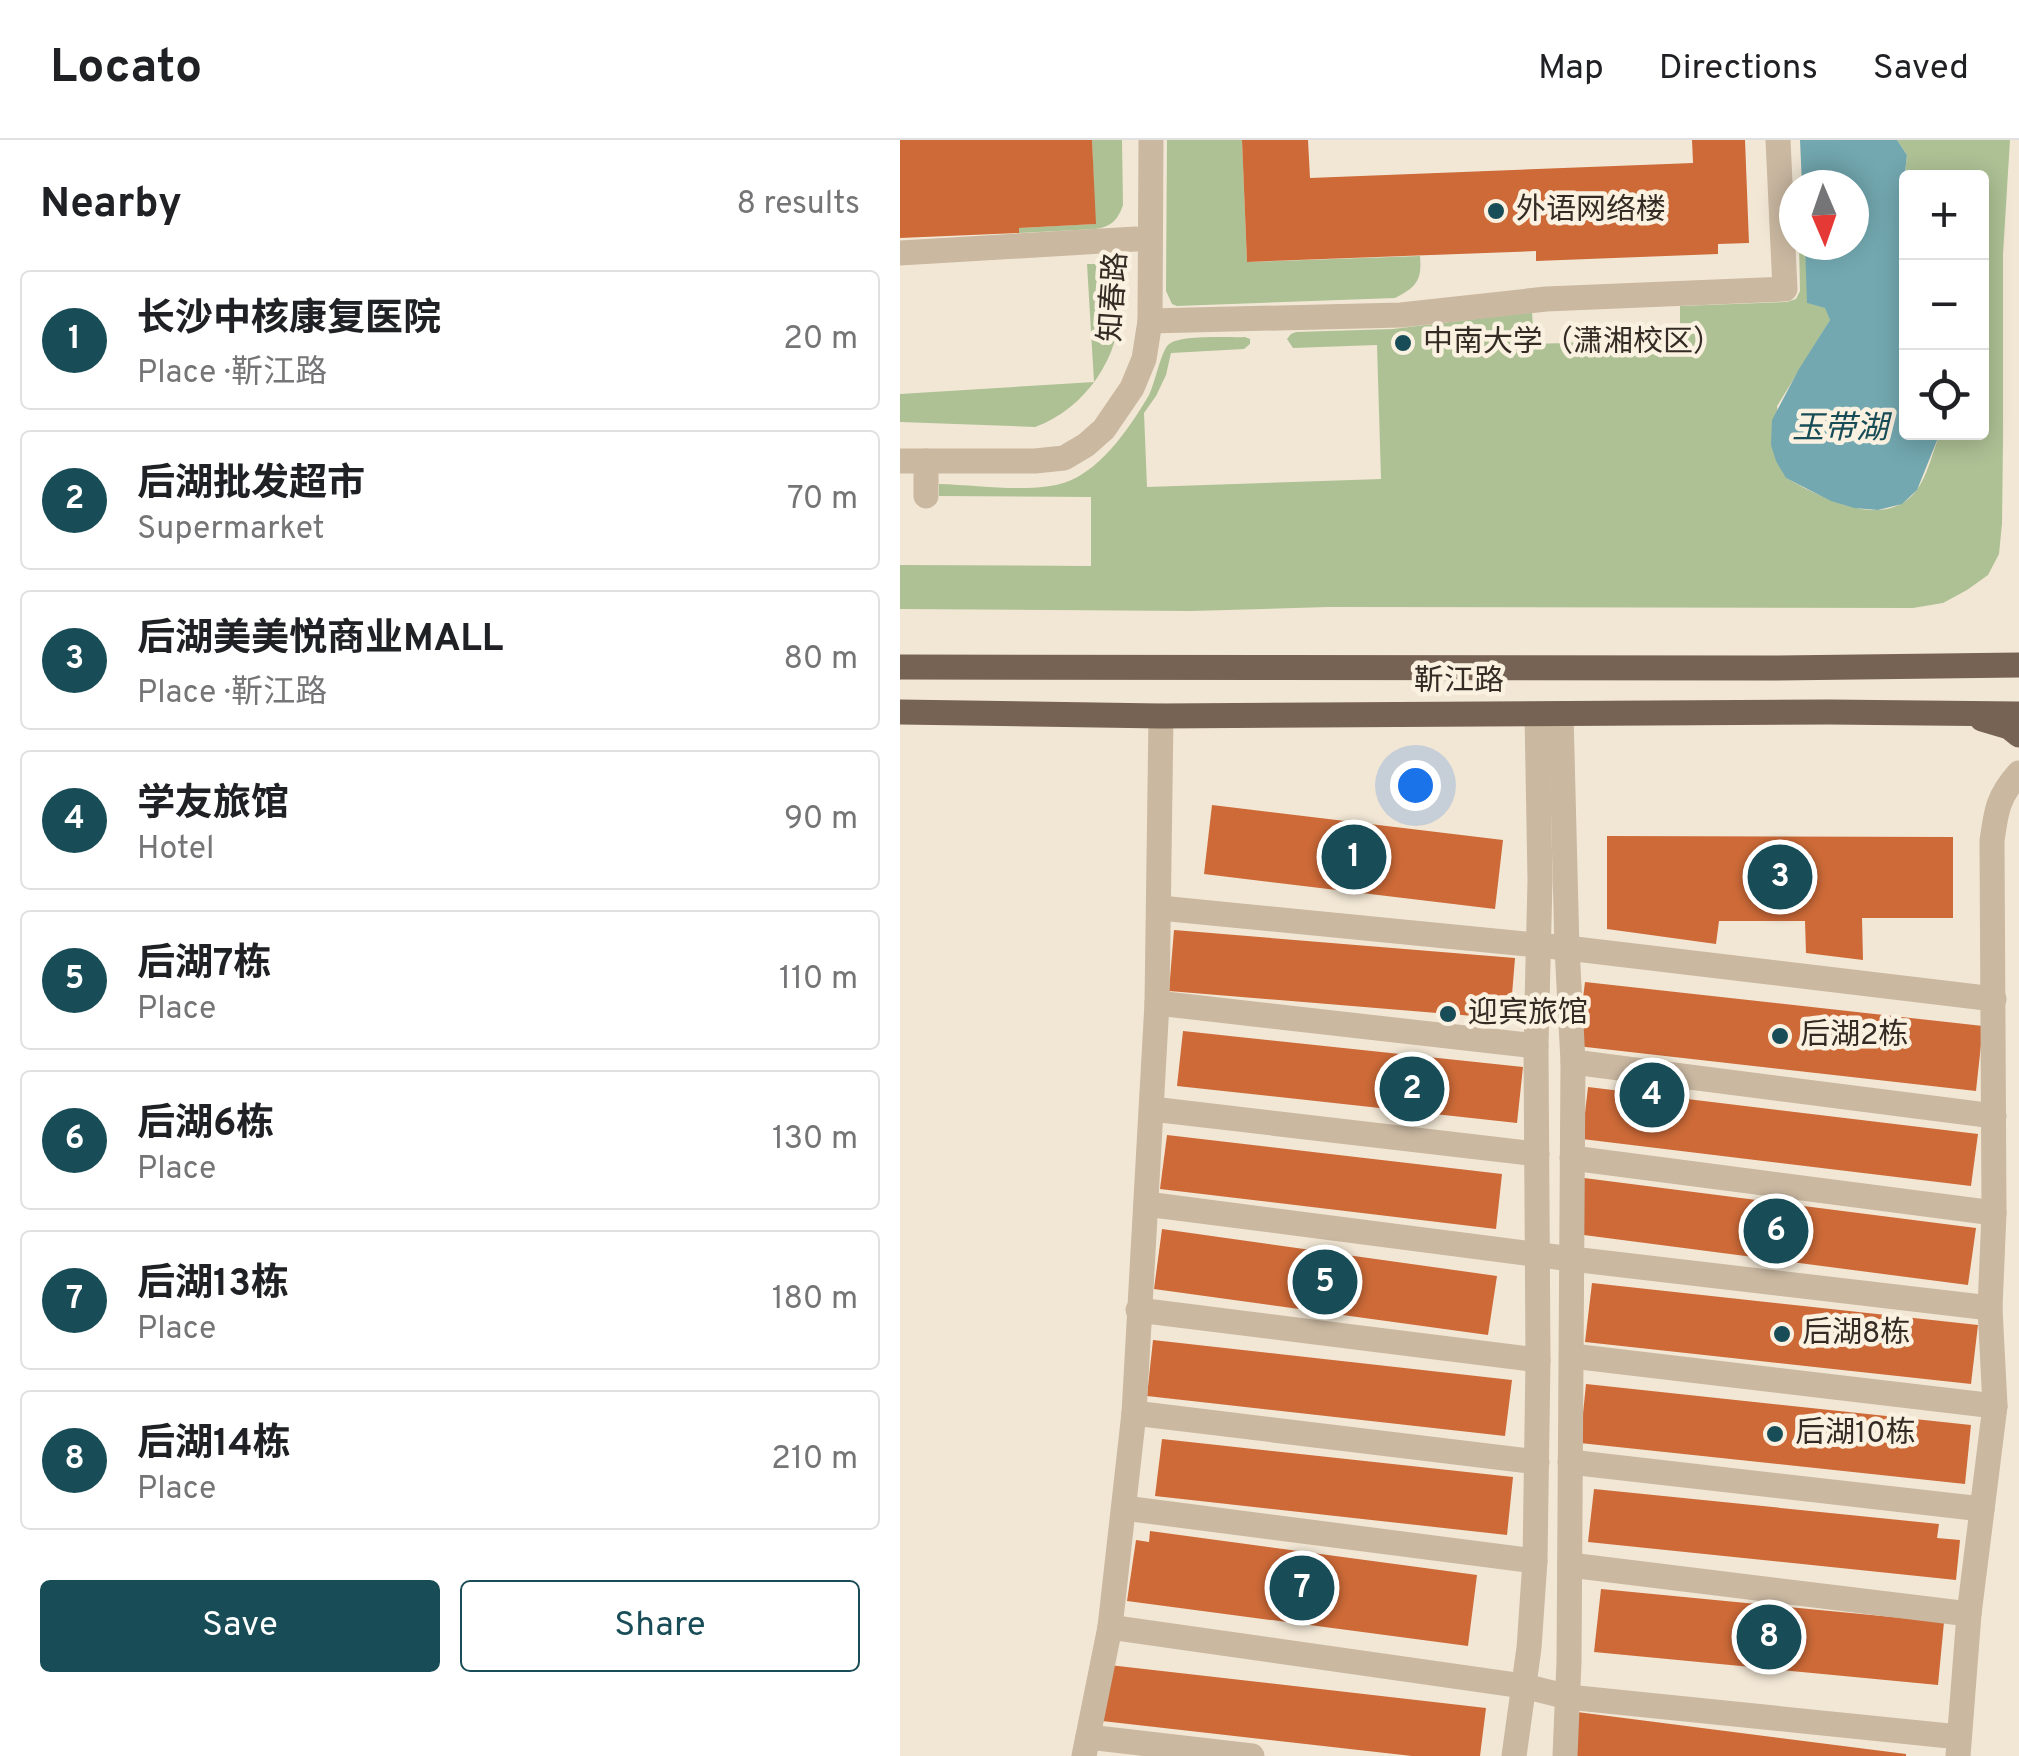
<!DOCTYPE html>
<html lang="en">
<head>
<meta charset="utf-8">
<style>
  :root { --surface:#fff; --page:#f6f6f6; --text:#202124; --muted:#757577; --line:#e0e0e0; --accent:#184d57 }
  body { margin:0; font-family:Overpass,"Noto Sans SC",sans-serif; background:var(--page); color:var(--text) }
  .controls { position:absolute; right:30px; top:30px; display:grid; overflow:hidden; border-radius:10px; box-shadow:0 5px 25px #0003 }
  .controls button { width:90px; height:90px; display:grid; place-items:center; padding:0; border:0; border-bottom:2px solid var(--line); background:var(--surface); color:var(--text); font:50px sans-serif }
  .compass { position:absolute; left:879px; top:30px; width:90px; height:90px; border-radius:50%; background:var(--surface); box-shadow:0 5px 25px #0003; rotate:178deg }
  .you { position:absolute; left:515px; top:645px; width:35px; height:35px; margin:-25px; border:8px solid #fff; border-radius:50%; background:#1a73e8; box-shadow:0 0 0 15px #1a73e833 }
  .badge { display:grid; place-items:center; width:65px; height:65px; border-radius:50%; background:var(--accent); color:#fff; font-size:32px; font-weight:700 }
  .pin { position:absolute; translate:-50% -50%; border:5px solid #fff; box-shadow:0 2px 10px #0006 }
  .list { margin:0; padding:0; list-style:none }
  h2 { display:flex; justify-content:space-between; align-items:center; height:130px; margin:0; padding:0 40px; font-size:42px }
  h2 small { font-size:32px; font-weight:400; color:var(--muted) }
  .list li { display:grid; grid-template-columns:65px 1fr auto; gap:30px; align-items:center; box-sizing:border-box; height:140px; margin:0 20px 20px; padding:0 20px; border:2px solid var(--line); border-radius:10px }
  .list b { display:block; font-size:38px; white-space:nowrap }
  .list p { margin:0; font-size:32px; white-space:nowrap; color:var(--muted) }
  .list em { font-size:32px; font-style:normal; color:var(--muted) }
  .actions { display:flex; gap:20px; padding:30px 40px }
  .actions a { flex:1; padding:22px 0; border:2px solid var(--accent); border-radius:10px; text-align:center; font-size:35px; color:var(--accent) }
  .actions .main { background:var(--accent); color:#fff }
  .icon { flex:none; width:55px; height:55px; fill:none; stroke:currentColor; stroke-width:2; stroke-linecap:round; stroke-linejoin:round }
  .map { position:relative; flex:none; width:1119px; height:1616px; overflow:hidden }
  header { display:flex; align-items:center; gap:60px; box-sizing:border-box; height:140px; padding:0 50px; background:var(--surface); border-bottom:2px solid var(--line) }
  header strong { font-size:48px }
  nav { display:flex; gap:55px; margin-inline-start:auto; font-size:35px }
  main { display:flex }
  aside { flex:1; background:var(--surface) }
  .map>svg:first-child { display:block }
  .green { fill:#aec195 }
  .water { fill:#73a8b0 }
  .building { fill:#cd6a38 }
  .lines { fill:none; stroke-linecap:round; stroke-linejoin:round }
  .minor { stroke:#cab8a1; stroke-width:25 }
  .major { stroke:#776354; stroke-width:25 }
  .poi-dot { fill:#184d57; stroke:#faf1e1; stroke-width:4 }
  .labels { text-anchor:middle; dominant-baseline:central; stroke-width:9; stroke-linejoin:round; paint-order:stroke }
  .poi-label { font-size:30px; fill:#342b24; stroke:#faf1e1; text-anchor:start }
  .street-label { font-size:30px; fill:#342b24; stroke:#faf1e1 }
  .water-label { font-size:32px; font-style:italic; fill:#184d57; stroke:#faf1e1 }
</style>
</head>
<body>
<header>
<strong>Locato</strong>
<nav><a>Map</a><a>Directions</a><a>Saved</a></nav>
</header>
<main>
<aside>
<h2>Nearby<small>8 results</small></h2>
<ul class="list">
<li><span class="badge">1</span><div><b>长沙中核康复医院</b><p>Place · 靳江路</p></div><em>20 m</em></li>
<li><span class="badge">2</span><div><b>后湖批发超市</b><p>Supermarket</p></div><em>70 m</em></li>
<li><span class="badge">3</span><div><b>后湖美美悦商业MALL</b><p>Place · 靳江路</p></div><em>80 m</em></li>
<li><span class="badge">4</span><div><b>学友旅馆</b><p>Hotel</p></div><em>90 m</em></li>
<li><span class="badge">5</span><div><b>后湖7栋</b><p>Place</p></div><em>110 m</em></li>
<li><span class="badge">6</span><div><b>后湖6栋</b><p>Place</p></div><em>130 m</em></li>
<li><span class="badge">7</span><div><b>后湖13栋</b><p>Place</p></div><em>180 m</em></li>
<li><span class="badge">8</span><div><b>后湖14栋</b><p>Place</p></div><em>210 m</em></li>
</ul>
<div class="actions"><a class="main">Save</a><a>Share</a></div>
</aside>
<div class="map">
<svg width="1119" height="1616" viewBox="0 0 1119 1616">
  <rect width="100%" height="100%" fill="#f2e7d5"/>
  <g class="green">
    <path d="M 192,0 L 222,0 L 223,65 C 218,80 211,87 195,89 L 119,93 L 119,88 L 195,84 Z"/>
    <path d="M 267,0 L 342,0 L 347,122 L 520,116 C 522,140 517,147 495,158 L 277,166 L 272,164 L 266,151 Z"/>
    <path d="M 997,0 L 1110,0 L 1103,114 L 1103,301 L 1102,384 L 1099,414 L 1088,435 L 1067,450 L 1043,463 L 1013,468 L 428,467 L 291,471 L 0,469 L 0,425 L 191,426 L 191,357 L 39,356 L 39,344 C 77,345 118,352 156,345 C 197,337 229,289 249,255 C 255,243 261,212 268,205 C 280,194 328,198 345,197 L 350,199 L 350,204 L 344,209 L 271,213 L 266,235 L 256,256 L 244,273 L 247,347 L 481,339 L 477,205 L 393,208 L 387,199 L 391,194 L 396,192 L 493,189 L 632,172 L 634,204 L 780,199 L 780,166 L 887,162 L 896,159 L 900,151 L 899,105 L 905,105 L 908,163 L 926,168 L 930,180 L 877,266 L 886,338 C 921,357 984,392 1016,351 C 1028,335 1033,311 1040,293 L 1082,292 L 1082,38 L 1006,38 L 1006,48 L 1004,42 L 1007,15 Z"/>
    <path d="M 187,124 L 211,124 L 216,129 C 234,194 197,264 135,287 L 0,282 L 0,254 L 194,242 Z"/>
  </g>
  <polygon class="water" points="900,0 997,0 1007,15 1004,42 1006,48 1006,292 1040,293 1017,350 1002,364 978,370 954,368 931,361 886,338 876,321 871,305 872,280 899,229 930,180 925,168 907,163 905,105 954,105 954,45 902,45"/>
  <g class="building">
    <polygon points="0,0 192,0 196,84 119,88 119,93 0,98"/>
    <polygon points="342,0 408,0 410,38 793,23 792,0 845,0 849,103 818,104 818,114 636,121 636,111 347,122"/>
    <polygon points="312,665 603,700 595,769 304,734"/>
    <polygon points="707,696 1053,697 1053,778 962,778 963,820 906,813 905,781 819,781 816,804 707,789"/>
    <polygon points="274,790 615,818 610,879 269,851"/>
    <polygon points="685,842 1083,886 1076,951 677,906"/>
    <polygon points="283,891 623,927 617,983 277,946"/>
    <polygon points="688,947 1078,994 1071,1046 682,999"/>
    <polygon points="267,995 602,1034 596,1089 260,1049"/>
    <polygon points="684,1038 1076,1088 1068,1145 676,1094"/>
    <polygon points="262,1089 597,1136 588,1195 254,1149"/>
    <polygon points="692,1143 1078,1185 1071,1244 685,1202"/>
    <polygon points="253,1200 612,1240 605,1296 247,1256"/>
    <polygon points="686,1244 1071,1285 1065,1344 680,1303"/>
    <polygon points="262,1299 613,1337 607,1395 255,1356"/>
    <polygon points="694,1349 1039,1384 1037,1398 1060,1400 1056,1440 688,1402"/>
    <polygon points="250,1391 577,1435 568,1506 227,1461 236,1400 249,1402"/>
    <polygon points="701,1449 1044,1482 1038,1545 694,1512"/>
    <polygon points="209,1525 586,1568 580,1616 512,1616 202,1581"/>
    <polygon points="677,1572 1006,1614 1006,1616 672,1616"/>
  </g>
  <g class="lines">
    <g class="minor">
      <polyline points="0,113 236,99"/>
      <polyline points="250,181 501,175 646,159 885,149 878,0"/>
      <polyline points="0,321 135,321 164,318 186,305 204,289 232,248 244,219 250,181 251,0"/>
      <polyline points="26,356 26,321"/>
      <polyline points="661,574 667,808 673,922 669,1522 665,1616"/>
      <polyline points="260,768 667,808 1094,859"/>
      <polyline points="257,863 636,906"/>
      <polyline points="673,922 1094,976"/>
      <polyline points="252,969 637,1014"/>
      <polyline points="672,1018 1094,1073"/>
      <polyline points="246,1064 672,1119 1090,1168"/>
      <polyline points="238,1170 638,1220"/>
      <polyline points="672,1216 1095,1266"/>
      <polyline points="234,1273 637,1322"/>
      <polyline points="670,1322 1082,1369"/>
      <polyline points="224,1368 635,1421"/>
      <polyline points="670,1425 1069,1474"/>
      <polyline points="210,1487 624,1546 668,1557 1059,1597"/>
      <polyline points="188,1597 352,1616"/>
      <polyline points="184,1616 210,1487 234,1273 257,863 261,576"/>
      <polyline points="614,1616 629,1508 635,1421 638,1220 636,906 640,740 637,575"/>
      <path d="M 1058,1616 L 1069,1474 L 1095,1266 L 1090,1168 L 1094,1073 L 1092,701 C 1096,671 1098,656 1119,633"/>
    </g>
    <g class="major">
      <polyline points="0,527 872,528 1119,525"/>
      <polyline points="0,572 261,576 929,572 1119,574"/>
      <polyline points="1082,579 1109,587 1119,595"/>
    </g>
  </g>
  <g class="poi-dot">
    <circle cx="596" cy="71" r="10"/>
    <circle cx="503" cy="203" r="10"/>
    <circle cx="548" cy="874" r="10"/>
    <circle cx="880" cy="896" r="10"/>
    <circle cx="882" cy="1194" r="10"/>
    <circle cx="875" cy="1294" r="10"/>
  </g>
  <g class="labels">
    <g class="poi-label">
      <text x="616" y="71">外语网络楼</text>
      <text x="523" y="203">中南大学（潇湘校区）</text>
      <text x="568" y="874">迎宾旅馆</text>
      <text x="900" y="896">后湖2栋</text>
      <text x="902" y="1194">后湖8栋</text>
      <text x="895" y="1294">后湖10栋</text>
    </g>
    <g class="street-label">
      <text transform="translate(215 157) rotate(-86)">知春路</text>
      <text x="559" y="542">靳江路</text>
    </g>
    <g class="water-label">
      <text x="940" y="290">玉带湖</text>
    </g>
  </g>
</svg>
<div class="controls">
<button>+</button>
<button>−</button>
<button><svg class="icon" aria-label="locate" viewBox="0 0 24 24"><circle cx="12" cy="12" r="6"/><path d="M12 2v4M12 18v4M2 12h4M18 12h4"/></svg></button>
</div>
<svg class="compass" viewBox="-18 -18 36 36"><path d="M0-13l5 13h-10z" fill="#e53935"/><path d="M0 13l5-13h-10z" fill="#757577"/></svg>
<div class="you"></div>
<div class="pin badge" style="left:454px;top:717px">1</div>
<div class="pin badge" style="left:512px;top:949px">2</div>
<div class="pin badge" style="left:880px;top:737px">3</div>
<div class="pin badge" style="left:752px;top:955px">4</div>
<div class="pin badge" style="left:425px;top:1142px">5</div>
<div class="pin badge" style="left:876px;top:1091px">6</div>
<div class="pin badge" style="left:402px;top:1448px">7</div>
<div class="pin badge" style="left:869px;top:1497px">8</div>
</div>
</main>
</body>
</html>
